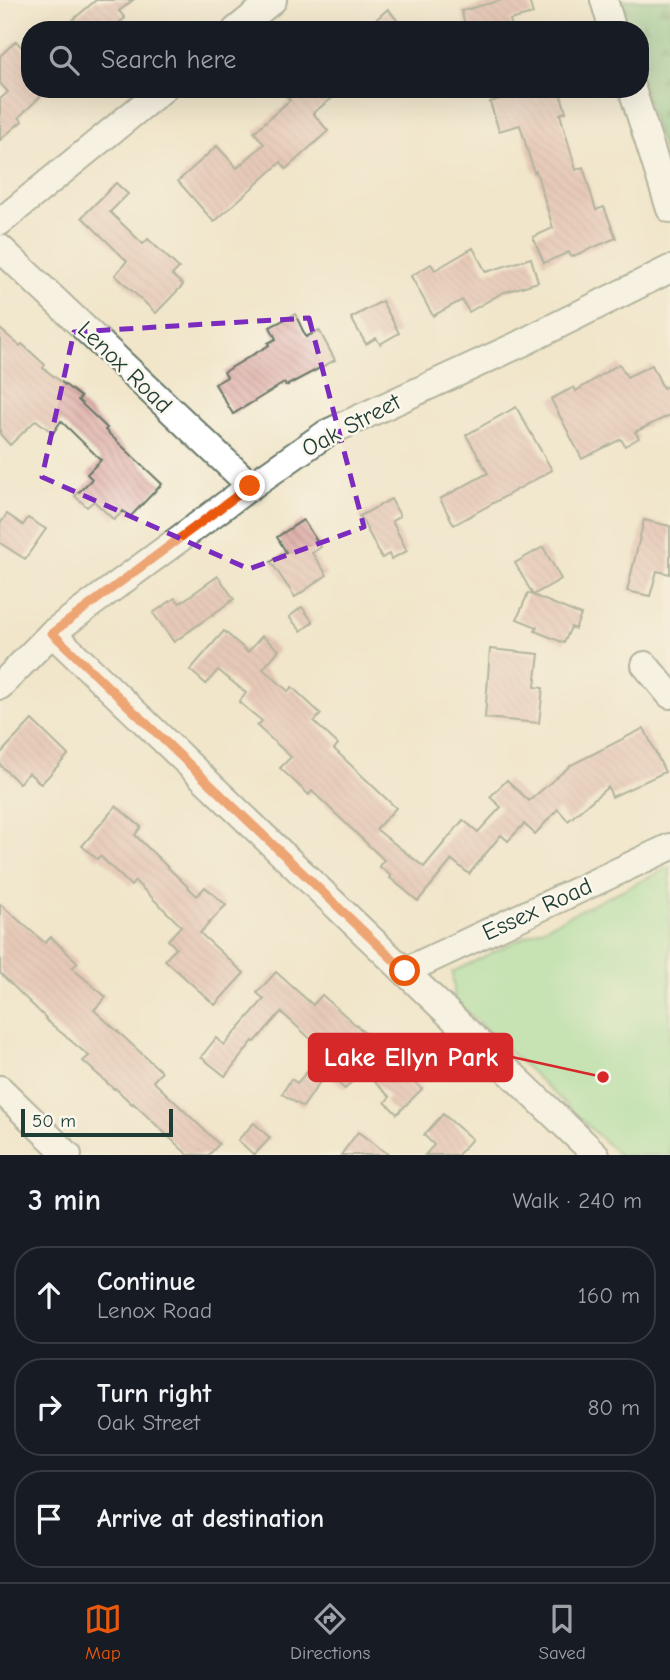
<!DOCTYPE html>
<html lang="en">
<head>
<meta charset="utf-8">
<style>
  :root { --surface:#171b24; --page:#20242c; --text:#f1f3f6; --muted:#9ea1a6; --line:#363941; --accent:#ea580c }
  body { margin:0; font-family:"Comic Neue",sans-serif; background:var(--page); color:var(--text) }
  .scale { position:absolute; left:21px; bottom:18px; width:152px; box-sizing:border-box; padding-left:7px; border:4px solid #1f3d34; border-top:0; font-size:19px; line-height:24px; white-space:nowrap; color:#1f3d34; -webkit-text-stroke:5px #fbf7ec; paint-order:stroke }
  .stop { position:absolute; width:21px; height:21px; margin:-16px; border:5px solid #ea580c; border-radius:50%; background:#fff }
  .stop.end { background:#ea580c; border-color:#fff; box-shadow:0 2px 7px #0008 }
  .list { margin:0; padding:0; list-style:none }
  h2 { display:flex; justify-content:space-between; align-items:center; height:91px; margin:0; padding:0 28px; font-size:30px }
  h2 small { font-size:23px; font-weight:400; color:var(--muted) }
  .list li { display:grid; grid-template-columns:46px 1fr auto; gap:21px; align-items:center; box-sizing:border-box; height:98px; margin:0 14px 14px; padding:0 14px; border:2px solid var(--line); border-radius:28px }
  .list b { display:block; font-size:26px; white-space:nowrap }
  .list p { margin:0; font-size:23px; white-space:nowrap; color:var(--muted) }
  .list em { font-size:23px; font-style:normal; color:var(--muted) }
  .icon { flex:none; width:38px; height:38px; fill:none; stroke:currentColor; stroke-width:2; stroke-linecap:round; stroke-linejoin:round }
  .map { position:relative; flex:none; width:670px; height:1155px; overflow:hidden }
  .search { position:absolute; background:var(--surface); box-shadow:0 7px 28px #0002; left:21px; right:21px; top:21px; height:77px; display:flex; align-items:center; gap:18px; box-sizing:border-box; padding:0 24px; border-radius:28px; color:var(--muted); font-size:26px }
  .sheet { height:427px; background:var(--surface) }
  nav { display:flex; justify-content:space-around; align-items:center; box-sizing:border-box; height:98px; border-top:2px solid var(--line); background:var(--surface); font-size:19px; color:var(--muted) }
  nav a { display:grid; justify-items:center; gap:4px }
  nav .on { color:var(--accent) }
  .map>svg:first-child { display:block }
  .green { fill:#94df9a; stroke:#5a8e67; stroke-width:2 }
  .forest { fill:url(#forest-firs); stroke:#4b7e5b; stroke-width:2 }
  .building { fill:url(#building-back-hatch) }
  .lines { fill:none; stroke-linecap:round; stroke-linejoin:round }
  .minor-casing { stroke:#687868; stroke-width:30 }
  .minor { stroke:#fff; stroke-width:26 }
  .route { stroke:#ea580c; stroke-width:9 }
  .marked { fill:none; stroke:#7b2cbf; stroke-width:5; stroke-dasharray:14 9; stroke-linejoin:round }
  .labels { text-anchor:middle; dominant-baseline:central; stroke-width:5; stroke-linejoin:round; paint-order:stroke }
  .street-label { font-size:24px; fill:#1f3d34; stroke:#fbf7ec }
  .leader { fill:none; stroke:#d62828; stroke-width:2.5 }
  .callout-dot { fill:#d62828; stroke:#fbf7ec; stroke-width:2.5 }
  .callout { fill:#d62828; stroke:#d62828; stroke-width:2.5 }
  .callout-label { font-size:26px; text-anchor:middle; font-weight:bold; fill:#fff }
</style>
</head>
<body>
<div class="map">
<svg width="670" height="1155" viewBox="0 0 670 1155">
  <defs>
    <pattern id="forest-firs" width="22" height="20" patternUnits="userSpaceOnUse" patternTransform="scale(1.75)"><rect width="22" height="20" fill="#77be82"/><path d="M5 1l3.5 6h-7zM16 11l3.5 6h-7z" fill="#619c6b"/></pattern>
    <pattern id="building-back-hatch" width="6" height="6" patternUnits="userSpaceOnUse" patternTransform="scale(1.75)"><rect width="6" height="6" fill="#dba6a0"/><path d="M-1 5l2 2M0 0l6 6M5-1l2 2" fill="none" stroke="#b18883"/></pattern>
  </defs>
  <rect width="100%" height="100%" fill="#fbf7ec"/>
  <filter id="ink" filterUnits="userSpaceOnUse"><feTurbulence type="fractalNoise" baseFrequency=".0143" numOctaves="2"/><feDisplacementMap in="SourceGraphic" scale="14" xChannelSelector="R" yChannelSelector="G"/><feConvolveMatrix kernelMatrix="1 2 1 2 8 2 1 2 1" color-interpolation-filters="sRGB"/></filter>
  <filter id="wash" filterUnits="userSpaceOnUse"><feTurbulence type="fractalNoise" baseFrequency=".00686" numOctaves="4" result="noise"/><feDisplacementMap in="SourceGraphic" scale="28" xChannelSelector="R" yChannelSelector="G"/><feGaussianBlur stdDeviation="1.57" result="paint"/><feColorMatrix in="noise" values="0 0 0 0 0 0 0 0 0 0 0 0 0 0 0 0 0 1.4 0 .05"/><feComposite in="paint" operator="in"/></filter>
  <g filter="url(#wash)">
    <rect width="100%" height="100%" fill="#f1e6ca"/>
    <polygon class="green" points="670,867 670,1155 619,1155 455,1000 452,972"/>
    <polygon class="forest" points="615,0 670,0 670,173 640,79 640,30 625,30"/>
    <g id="blocks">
      <g class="building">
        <polygon points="96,0 133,0 119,11 125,18 110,30 61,30"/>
        <polygon points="502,0 529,0 533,14 510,20 513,30 467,30 461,11"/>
        <polygon points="388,9 405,30 364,30"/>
        <polygon points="16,41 30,56 30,89 48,89 19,117 22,121 0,140 0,99 8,92 0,83 0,56"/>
        <polygon points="281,89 344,89 313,113 328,131 286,169 281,162 214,222 178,181 217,146 237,168 264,144 254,132 290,100"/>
        <polygon points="497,89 559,89 566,112 560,114 576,170 583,167 596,210 604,207 616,238 571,257 569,252 544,263 533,237 553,228 536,171 534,172 520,125 499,131 490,102 504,98"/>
        <polygon points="116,183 128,194 110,212 143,244 148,239 179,268 172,275 183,285 156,313 115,275 127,261 82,217"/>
        <polygon points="473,248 486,272 531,258 538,282 502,293 469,312 462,300 433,316 411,276 431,264 435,270"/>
        <polygon points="382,301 399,333 380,344 376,338 366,344 351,318"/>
        <polygon points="295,314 306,337 319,330 335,360 286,386 284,383 233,414 215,384 227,377 224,372 269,345 268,343 276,339 270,327"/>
        <polygon points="0,329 20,346 22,344 45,365 43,368 81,397 78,400 107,428 105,430 162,484 130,517 123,511 114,520 94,501 87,507 75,496 92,479 87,474 101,460 61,421 53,433 36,420 10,445 0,434"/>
        <polygon points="619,364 627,377 652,365 663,388 670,385 670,415 635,432 639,438 625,446 621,439 582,459 551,399 574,387 576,391"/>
        <polygon points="516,407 552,470 454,525 440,499 488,473 466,435"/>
        <polygon points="391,499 400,516 392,521 407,551 391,559 389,554 382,558 360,516"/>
        <polygon points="7,514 23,525 28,518 46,529 25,559 0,543 0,524"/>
        <polygon points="303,520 321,547 312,553 327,575 295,597 271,562 286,552 277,537"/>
        <polygon points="644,520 670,526 670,574 657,571 650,596 627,591"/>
        <polygon points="543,547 561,579 533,595 515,563"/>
        <polygon points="218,576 234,599 174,642 153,613 175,598 180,603"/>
        <polygon points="528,593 581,615 575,629 571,627 564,643 535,631 537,627 517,619"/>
        <polygon points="302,607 313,622 301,631 289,617"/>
        <polygon points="224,631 248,652 262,636 279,650 263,669 288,691 292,687 321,714 314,722 338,744 334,749 396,808 376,829 424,867 463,820 478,832 501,807 490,797 507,780 529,801 571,765 644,728 665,772 612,797 608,787 568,821 558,809 535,834 524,824 508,841 501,835 469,874 452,860 418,901 390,878 391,876 379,866 384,860 312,791 309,795 280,768 291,757 257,726 262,721 239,702 246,693 218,670 206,684 190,670"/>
        <polygon points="490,649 539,654 535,687 543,688 539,723 485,718"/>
        <polygon points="32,720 68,755 41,784 29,773 19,783 0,765 0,754"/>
        <polygon points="116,806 141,827 135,835 197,896 205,887 226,905 200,933 244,973 215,1005 165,960 176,948 168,940 181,926 135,881 131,886 100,856 97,859 82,846"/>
        <polygon points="0,904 45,943 51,937 78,963 72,968 106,997 94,1010 162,1072 153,1081 219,1144 209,1155 188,1155 133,1103 132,1104 115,1088 114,1089 83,1061 89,1056 45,1019 46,1018 0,973"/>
        <polygon points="276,972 313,1005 322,995 382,1048 381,1049 422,1089 397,1114 385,1102 390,1097 362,1070 345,1089 326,1073 303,1107 282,1094 291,1079 297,1083 325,1052 281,1012 255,1042 253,1041 225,1076 201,1057 216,1038 224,1045 264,999 257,993"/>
        <polygon points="443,1114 472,1139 458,1155 425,1155 434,1145 424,1135"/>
        <polygon points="254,1123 270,1138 254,1155 238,1140"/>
        <polygon points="358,1132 389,1155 341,1155"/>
      </g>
    </g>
  </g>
  <g filter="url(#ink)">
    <use href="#blocks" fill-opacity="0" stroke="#687868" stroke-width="2"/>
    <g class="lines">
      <g class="minor-casing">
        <g id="minor">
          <polyline points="604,0 613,30"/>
          <polyline points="236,30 273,0"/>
          <polyline points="632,89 670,209"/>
          <polyline points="0,222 163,89"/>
          <polyline points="0,248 251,486"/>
          <polyline points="52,633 596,1155"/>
          <polyline points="645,665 670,695"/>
          <polyline points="0,686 52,633 251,486 327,433 520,344 670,269"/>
          <polyline points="405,971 670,847"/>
          <polyline points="0,1089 68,1155"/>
        </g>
      </g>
      <use href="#minor" class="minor"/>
    </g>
  </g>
  <g class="lines" filter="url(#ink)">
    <polyline class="route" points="250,486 52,633 405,971"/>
  </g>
  <path d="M0 0H670V1155H0ZM 309,318 L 364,527 L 249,569 L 42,477 L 74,332 Z" fill="#f1e6ca" fill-opacity=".55" fill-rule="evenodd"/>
  <path class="marked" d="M 309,318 L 364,527 L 249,569 L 42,477 L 74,332 Z"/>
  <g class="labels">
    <g class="street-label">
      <text transform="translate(125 367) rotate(44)">Lenox Road</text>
      <text transform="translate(351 425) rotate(-28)">Oak Street</text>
      <text transform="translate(537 909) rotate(-25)">Essex Road</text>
    </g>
  </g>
  <path class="leader" d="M603 1077L512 1057"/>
  <circle class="callout-dot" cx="603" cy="1077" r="7"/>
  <rect class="callout" x="309" y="1034" width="203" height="47" rx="7"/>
  <g class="callout-label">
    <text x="411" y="1066">Lake Ellyn Park</text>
  </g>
</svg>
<div class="scale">50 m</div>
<div class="stop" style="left:405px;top:971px"></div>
<div class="stop end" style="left:250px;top:486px"></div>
<div class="search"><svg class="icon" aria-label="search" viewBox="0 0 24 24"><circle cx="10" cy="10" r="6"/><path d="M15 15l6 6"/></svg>Search here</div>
</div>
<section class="sheet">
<h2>3 min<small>Walk · 240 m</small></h2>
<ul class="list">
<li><svg class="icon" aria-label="ahead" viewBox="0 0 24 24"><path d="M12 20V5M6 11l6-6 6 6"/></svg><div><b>Continue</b><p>Lenox Road</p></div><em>160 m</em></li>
<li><svg class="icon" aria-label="right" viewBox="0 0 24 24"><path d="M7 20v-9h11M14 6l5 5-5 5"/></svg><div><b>Turn right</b><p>Oak Street</p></div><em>80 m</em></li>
<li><svg class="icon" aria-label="arrive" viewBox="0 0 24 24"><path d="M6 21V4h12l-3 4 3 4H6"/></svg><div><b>Arrive at destination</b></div></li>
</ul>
</section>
<nav>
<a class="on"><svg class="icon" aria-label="map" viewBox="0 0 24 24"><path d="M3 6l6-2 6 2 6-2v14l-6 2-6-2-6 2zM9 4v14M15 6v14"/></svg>Map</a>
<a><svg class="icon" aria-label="directions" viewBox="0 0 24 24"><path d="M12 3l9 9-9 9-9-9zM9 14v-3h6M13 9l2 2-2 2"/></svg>Directions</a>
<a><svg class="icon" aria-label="saved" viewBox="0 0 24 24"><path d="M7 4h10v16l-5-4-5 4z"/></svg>Saved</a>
</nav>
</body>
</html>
